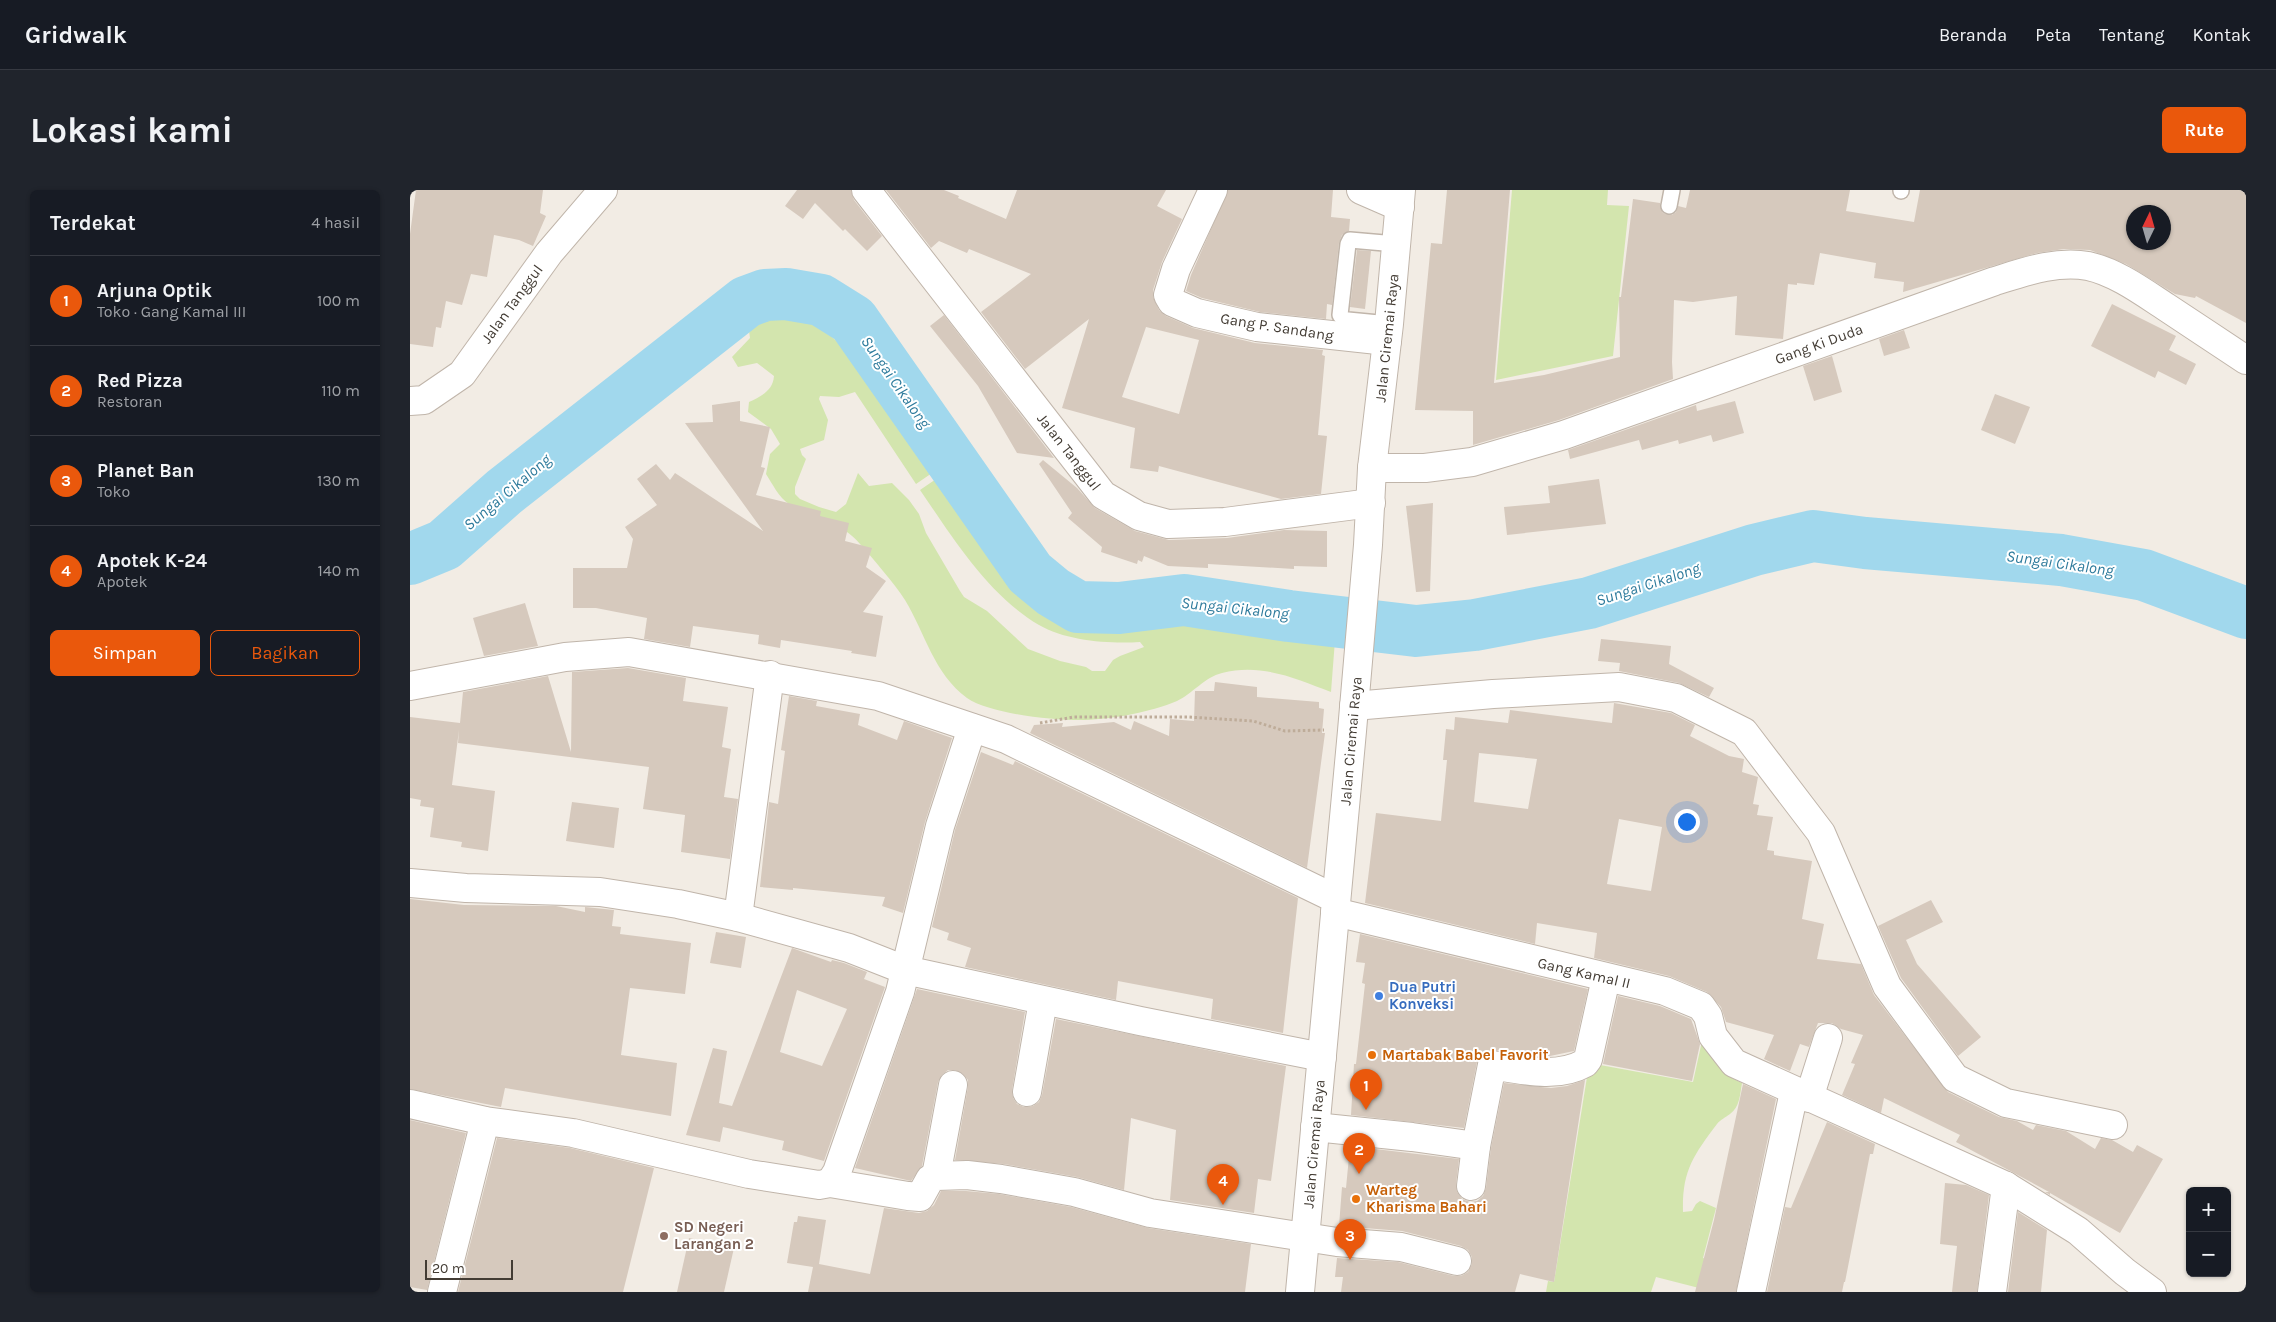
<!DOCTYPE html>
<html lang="id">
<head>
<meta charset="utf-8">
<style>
  :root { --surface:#171b24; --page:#20242c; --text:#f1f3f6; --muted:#9ea1a6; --line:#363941; --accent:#ea580c }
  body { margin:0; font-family:Karla,sans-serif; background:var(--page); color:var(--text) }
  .controls { position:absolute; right:15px; bottom:15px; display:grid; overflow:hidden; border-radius:8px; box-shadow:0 1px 4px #0004 }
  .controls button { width:45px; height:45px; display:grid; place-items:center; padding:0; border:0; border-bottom:1px solid var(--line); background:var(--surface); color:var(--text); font:25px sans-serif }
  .compass { position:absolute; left:1716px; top:15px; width:45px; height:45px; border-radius:50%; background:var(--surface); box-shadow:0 1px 4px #0004; rotate:5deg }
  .scale { position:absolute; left:15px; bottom:12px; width:88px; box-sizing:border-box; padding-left:5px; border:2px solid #433c34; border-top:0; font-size:14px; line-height:18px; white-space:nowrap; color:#433c34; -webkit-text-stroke:4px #fff; paint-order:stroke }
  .you { position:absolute; left:1276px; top:631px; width:18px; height:18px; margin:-12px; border:4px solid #fff; border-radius:50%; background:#1a73e8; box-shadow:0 0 0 8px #1a73e833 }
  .badge { display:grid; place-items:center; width:32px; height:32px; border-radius:50%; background:var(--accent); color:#fff; font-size:16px; font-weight:700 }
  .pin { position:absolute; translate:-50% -41px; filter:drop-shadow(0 1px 2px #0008) }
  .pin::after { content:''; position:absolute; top:26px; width:18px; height:15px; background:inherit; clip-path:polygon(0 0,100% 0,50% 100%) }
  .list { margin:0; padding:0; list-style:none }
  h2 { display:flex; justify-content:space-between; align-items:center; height:65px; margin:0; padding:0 20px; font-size:21px }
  h2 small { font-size:16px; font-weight:400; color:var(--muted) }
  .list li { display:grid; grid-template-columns:32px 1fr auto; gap:15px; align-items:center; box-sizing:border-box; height:90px; padding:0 20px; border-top:1px solid var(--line) }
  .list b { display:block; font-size:19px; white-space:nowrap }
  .list p { margin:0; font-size:16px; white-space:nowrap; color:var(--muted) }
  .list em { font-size:16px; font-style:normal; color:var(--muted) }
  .actions { display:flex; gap:10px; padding:15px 20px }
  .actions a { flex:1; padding:11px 0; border:1px solid var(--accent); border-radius:8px; text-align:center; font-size:18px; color:var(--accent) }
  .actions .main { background:var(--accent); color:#fff }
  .map { position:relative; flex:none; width:1836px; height:1102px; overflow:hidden; border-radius:8px }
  header { display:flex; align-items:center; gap:30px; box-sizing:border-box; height:70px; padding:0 25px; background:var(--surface); border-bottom:1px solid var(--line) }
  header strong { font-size:24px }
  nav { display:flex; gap:28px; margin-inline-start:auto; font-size:18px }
  .intro { display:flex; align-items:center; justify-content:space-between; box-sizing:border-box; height:120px; padding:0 30px }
  h1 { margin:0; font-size:35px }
  .button { padding:12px 22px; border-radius:8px; background:var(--accent); color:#fff; font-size:18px; font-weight:700 }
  main { display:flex; gap:30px; padding:0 30px }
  aside { flex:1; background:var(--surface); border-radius:8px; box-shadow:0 1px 4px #0004 }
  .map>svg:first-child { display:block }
  .green { fill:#d3e5ae }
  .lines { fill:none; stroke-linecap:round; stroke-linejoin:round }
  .river { stroke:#a1d8ed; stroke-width:52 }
  .building { fill:#d6c9bd; fill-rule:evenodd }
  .service-casing { stroke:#c0b5aa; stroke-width:18 }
  .minor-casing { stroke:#c0b5aa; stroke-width:30 }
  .tertiary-casing { stroke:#c0b5aa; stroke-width:30 }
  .path { stroke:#beac99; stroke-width:3; stroke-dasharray:2.5 2.5; stroke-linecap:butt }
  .service { stroke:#fff; stroke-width:15 }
  .minor { stroke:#fff; stroke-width:28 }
  .tertiary { stroke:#fff; stroke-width:28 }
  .shop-dot { fill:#3f7fe0; stroke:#fff; stroke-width:2 }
  .food-dot { fill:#e8710a; stroke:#fff; stroke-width:2 }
  .education-dot { fill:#8d6e63; stroke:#fff; stroke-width:2 }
  .labels { text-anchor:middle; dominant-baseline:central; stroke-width:4; stroke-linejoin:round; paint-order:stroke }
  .street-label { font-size:15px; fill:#433c34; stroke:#fff }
  .shop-label { font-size:15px; font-weight:bold; fill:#366cbe; stroke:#fff; text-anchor:start }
  .food-label { font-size:15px; font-weight:bold; fill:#c56008; stroke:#fff; text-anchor:start }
  .education-label { font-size:15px; font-weight:bold; fill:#785e54; stroke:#fff; text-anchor:start }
  .water-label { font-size:16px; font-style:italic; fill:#2e7b9c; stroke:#fff }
</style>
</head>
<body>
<header>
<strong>Gridwalk</strong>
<nav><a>Beranda</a><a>Peta</a><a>Tentang</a><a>Kontak</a></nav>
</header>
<div class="intro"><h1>Lokasi kami</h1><a class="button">Rute</a></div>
<main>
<aside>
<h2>Terdekat<small>4 hasil</small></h2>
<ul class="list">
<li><span class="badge">1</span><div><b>Arjuna Optik</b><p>Toko · Gang Kamal III</p></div><em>100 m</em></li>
<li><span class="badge">2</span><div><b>Red Pizza</b><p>Restoran</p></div><em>110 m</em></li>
<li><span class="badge">3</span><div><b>Planet Ban</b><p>Toko</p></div><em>130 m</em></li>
<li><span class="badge">4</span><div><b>Apotek K-24</b><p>Apotek</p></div><em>140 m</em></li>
</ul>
<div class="actions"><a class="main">Simpan</a><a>Bagikan</a></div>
</aside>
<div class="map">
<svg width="1836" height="1102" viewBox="0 0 1836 1102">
  <rect width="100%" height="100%" fill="#f2ece4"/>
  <g class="green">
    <polygon points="1102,0 1198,0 1197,15 1219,16 1203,166 1086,190"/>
    <path d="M 384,120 L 400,127 L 432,156 L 525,281 L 506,294 L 445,202 L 429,207 L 410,206 L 409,209 L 418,230 L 414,250 L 390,259 L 392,265 L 396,269 L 385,297 L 385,304 L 390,309 L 409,317 L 426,322 L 436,314 L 448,283 L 459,296 L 482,293 L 499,310 L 509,324 L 516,343 L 550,401 L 554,407 L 577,421 L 618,459 L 650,471 L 676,477 L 682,481 L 695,481 L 703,470 L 710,466 L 734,457 L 730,452 C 700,454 656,451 629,435 C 578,405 543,348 510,300 L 529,287 L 601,386 L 629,418 L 646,430 L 673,439 L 743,429 L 795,429 L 811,427 L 881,434 L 918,442 L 925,450 L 921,502 C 885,488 851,473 812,483 C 795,487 782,504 767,511 C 741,522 703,529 675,530 C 646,531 580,524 557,508 C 524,484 515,443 495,410 C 484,393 464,370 450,354 C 431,331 403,328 379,314 C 369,308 362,293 356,284 L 360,264 L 370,254 L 361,239 L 338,222 L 339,212 C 351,206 363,201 364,186 L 347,173 L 328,177 L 322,167 L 340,148 L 338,133 L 368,122 Z"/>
    <path d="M 1294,842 C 1300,868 1306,881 1332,893 C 1330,904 1330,917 1320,924 C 1315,928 1311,929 1307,934 C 1283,966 1272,981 1273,1022 L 1282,1021 L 1286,1014 L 1290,1011 L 1306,1018 L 1293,1068 L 1296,1069 L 1289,1098 L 1246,1087 L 1241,1102 L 1136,1102 L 1138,1091 L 1144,1092 L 1177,887 L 1180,879 L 1190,875 L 1283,892 Z"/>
  </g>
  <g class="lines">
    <polyline class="river" points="0,369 34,355 94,302 336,112 355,105 376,104 411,110 443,130 620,383 643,402 668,417 709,418 774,410 879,426 1006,441 1065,435 1179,413 1344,360 1403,346 1455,353 1651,370 1734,385 1836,423"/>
  </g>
  <g class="building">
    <polygon points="6,0 133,0 130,23 136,26 123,56 109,50 84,45 77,87 61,84 52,115 36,111 31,138 26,137 23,157 0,154 0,44"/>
    <polygon points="387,0 441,0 444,10 472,46 457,61 435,39 433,41 405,13 393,29 375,16"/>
    <path d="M 476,0 L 534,0 L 549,6 L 548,8 L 596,29 L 607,0 L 756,0 L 747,16 L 772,29 L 752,72 L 743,100 L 743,107 L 749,120 L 756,126 L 783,138 L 845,153 L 913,160 L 912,165 L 915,166 L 908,245 L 917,246 L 911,304 L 871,309 L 749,276 L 748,282 L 720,278 L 725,238 L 652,218 L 679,129 L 615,179 L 571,122 L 621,84 L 559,59 L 557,63 L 529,51 L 521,58 ZM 736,137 L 789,150 L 769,224 L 712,207 Z"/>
    <polygon points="818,0 923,0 921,27 940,29 939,41 932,45 929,53 922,115 917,114 916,129 850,122 792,108 776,101 781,85"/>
    <path d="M 1037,0 L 1100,0 L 1084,193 L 1134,185 L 1210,167 L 1209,107 L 1211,107 L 1223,9 L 1250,13 L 1253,23 L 1262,25 L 1266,22 L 1268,16 L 1276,18 L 1280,0 L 1440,0 L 1436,21 L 1504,32 L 1510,0 L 1836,0 L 1836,133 L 1786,106 L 1785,108 L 1765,104 L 1716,74 L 1680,60 L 1654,59 L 1627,63 L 1493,102 L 1494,92 L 1464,88 L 1466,73 L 1410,63 L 1404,95 L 1387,93 L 1387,95 L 1378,94 L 1373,149 L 1325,145 L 1327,106 L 1283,112 L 1264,110 L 1262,172 L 1263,189 L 1149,230 L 1063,255 L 1063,221 L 1005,220 L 1021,53 L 1032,54 ZM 1724,22 L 1754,22 L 1754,52 L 1724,52 Z"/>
    <polygon points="947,60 961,61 955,119 940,117"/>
    <polygon points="1702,114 1766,146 1759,160 1786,174 1776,195 1748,181 1745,188 1681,156"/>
    <polygon points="534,125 644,268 607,263 568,196 520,136"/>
    <polygon points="1494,140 1500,158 1474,166 1469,149"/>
    <polygon points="1422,166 1432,202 1404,211 1393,176"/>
    <polygon points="1585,204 1620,217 1605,254 1571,240"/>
    <polygon points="330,211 330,231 360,237 351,277 355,278 346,305 411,321 410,326 439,333 435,351 462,358 456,377 476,391 453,422 473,426 466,467 441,463 442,461 371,450 370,458 348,454 349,445 283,436 280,457 234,449 237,428 186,418 163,418 163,378 217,378 223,349 215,337 247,315 227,289 246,274 260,290 265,283 353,341 275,233 303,232 302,215"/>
    <polygon points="1325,211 1334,243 1303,252 1301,245 1269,254 1268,250 1232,260 1229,250 1160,269 1158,260 1286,215 1287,221"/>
    <polygon points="633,270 667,298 685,318 725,341 759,350 817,348 874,340 917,341 917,377 884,376 884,379 798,374 798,378 758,376 734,366 732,372 728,370 727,374 691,362 692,357 658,328 662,323 629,274"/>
    <polygon points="1189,289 1196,334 1097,345 1094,317 1140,313 1138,296"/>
    <polygon points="1023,313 1020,401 1006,402 996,316"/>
    <polygon points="115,413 128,456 74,466 63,428"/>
    <polygon points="1191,449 1261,456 1259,474 1304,498 1299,507 1269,493 1209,481 1210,473 1188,471"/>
    <polygon points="218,478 276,488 273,511 318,517 312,557 321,559 314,607 328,609 320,669 271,662 275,625 233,619 239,577 48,553 49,540 42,595 85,601 78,661 51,657 52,652 20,647 24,618 10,616 11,610 0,608 0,527 50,533 53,502 138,486 161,562 162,482"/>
    <polygon points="805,492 847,497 847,507 909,512 909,518 914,519 912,543 915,543 897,678 620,543 624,535 653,533 652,537 704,532 721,540 724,531 759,546 760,529 784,531 785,501 804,501"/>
    <polygon points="379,506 407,511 406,516 450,524 448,535 487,550 494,531 542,548 515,632 493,723 472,716 475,707 383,698 383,700 350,697 359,612 368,614 375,561 371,560"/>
    <path d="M 1204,513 L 1261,523 L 1285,535 L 1280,546 L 1319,566 L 1334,569 L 1332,582 L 1348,587 L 1343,614 L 1349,615 L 1347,625 L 1363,627 L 1357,660 L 1364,661 L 1364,665 L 1402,671 L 1392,729 L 1414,734 L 1407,769 L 1451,774 L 1464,805 L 1538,902 L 1589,927 L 1607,931 L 1623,940 L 1626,935 L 1656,941 L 1685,959 L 1691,948 L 1702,950 L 1723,962 L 1727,955 L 1753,969 L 1710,1043 L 1640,1003 L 1640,1005 L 1635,1002 L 1639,1002 L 1604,983 L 1546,952 L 1550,945 L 1474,908 L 1471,923 L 1432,905 L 1445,874 L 1441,873 L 1453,845 L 1431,839 L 1422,833 L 1408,833 L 1399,857 L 1390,854 L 1380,881 L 1354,869 L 1364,845 L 1316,832 L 1311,817 L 1297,802 L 1259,786 L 1184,768 L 1187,743 L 1127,733 L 1125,754 L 955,713 L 966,623 L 1031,631 L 1037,570 L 1033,570 L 1036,539 L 1044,540 L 1045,527 L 1098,533 L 1100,520 L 1202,533 ZM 1069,563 L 1127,569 L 1118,619 L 1064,612 ZM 1209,629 L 1252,637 L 1241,701 L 1197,694 Z"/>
    <polygon points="571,562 603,575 605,571 888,708 873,843 801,829 803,809 708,791 706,810 555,777 561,758 537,750 539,743 522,737 545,640"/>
    <polygon points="162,612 209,618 204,658 156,651"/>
    <polygon points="0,709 54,715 146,716 175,722 175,717 204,720 202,736 211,737 210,744 281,753 275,804 220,798 211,865 267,873 261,926 95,898 91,917 0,899"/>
    <polygon points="1521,710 1533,732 1496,750 1507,774 1571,847 1548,866 1491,788 1468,736"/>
    <polygon points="306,742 336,747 331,778 300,773"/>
    <polygon points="950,744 1178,799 1164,861 1140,866 1084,860 1076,860 1071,864 1067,872 1054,938 941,925 944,874 946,874 955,794 952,793 955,773 946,772"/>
    <path d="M 382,758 L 421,772 L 422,770 L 434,773 L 457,782 L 454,789 L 475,797 L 414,971 L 372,960 L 374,951 L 313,937 L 310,952 L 276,945 L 303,858 L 317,861 L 309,913 L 322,916 ZM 387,800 L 437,819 L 412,876 L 370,862 Z"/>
    <polygon points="507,799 615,822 602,900 603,908 607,914 614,917 623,916 629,912 632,905 646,829 876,876 861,991 848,989 844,1023 760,1010 766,940 721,928 714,1000 667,987 594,974 545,970 558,897 558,890 553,884 545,880 538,880 532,885 528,892 512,976 501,991 445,978"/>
    <polygon points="1208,806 1250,816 1281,829 1290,854 1282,891 1193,874"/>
    <polygon points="1175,890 1144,1092 1110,1084 1105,1102 931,1102 933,1087 925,1087 927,1068 988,1072 1044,1086 1051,1086 1058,1082 1062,1074 1062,1067 1058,1060 1051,1056 992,1041 929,1036 932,997 936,998 940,956 1049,969 1046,994 1047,1002 1052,1009 1060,1012 1067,1011 1073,1006 1076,998 1081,958 1094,893 1141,898 1157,896"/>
    <polygon points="1333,894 1366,909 1326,1102 1285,1102 1304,1030"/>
    <polygon points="0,930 56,943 17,1100 0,1097"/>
    <polygon points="1417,932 1465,954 1463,964 1460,964 1435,1092 1434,1092 1432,1102 1357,1102 1375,1017 1381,1018"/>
    <polygon points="87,948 160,958 244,978 213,1102 48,1102"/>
    <polygon points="1535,993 1556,995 1579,1005 1567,1102 1542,1102 1547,1056 1530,1054"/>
    <polygon points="531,1001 556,1001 589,1004 661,1017 738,1038 841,1054 835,1102 398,1102 403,1077 377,1073 384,1032 387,1032 388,1026 416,1030 409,1074 460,1084 474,1018 509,1023 517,1021 524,1015"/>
    <polygon points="1608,1022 1637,1040 1631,1102 1598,1102"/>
    <polygon points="279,1048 324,1058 314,1102 267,1102"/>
  </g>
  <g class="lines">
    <g class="service-casing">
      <g id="service">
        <polyline points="1491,1 1491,0"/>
        <polyline points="1259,16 1262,0"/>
        <polyline points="979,134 938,130 933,129 930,125 938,54 940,50 986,54"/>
      </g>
    </g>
    <g class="minor-casing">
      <g id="minor">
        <polyline points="456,0 693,305 729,326 758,334 815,332 961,313"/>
        <polyline points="803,0 766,79 758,105 762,112 787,123 847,137 977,151"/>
        <polyline points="951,0 990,17"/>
        <polyline points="0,211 14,210 52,184 139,63 193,0"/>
        <path d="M 962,278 L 1015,278 L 1062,272 L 1154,245 L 1585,91 C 1614,82 1647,70 1678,76 C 1706,82 1733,102 1756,117 C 1783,135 1809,152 1836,170"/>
        <polyline points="0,496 155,467 219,462 468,506 596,549 926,709"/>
        <polyline points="944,516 1083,504 1209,497 1266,508 1334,542 1411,643 1477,796 1545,888 1596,913 1703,935"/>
        <polyline points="0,693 56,698 190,702 268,714 328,727 439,758 495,780 730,831 912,867"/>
        <polyline points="925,722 1255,801 1291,816 1298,826 1303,846 1324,873 1596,996 1668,1041 1715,1082 1742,1102"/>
        <polyline points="328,727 360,485"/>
        <polyline points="617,902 633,811"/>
        <polyline points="1399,908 1418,848"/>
        <polyline points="0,914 75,931 163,943 339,984 409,995 420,993 498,1006 510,1007 520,989 526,986 557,985 591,989 664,1002 740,1023 927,1052 991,1057 1047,1071"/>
        <path d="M 905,937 L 1002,947 L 1066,956 L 1082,875 C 1112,880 1147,889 1175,873 L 1178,869 L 1196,788"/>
        <polyline points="526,986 543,895"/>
        <polyline points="420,993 427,982 490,802 530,636 562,538"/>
        <polyline points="1061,996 1066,956"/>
        <polyline points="32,1102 75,931"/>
        <polyline points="1341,1102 1384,902"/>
        <polyline points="1582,1102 1596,996"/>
      </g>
    </g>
    <g class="tertiary-casing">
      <polyline id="tertiary" points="890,1102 942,541 958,355 962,278 979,134 991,0"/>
    </g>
    <polyline class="path" points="630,533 664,527 778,527 843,531 875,541 914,540"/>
    <use href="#service" class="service"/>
    <use href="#minor" class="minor"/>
    <use href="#tertiary" class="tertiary"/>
  </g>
  <circle class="shop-dot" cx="969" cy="806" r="5"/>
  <g class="food-dot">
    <circle cx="962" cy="865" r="5"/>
    <circle cx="946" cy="1009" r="5"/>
  </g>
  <circle class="education-dot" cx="254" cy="1046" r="5"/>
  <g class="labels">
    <g class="street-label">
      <text transform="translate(102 114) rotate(-54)">Jalan Tanggul</text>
      <text transform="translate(867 137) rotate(9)">Gang P. Sandang</text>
      <text transform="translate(977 148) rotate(-84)">Jalan Ciremai Raya</text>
      <text transform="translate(1409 154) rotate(-20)">Gang Ki Duda</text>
      <text transform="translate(659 262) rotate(52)">Jalan Tanggul</text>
      <text transform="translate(941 551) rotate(-85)">Jalan Ciremai Raya</text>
      <text transform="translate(1174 783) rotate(13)">Gang Kamal II</text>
      <text transform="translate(904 954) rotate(-85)">Jalan Ciremai Raya</text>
    </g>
    <g class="shop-label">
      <text x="979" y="797">Dua Putri<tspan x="979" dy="17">Konveksi</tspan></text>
    </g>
    <g class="food-label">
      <text x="972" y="865">Martabak Babel Favorit</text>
      <text x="956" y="1000">Warteg<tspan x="956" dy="17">Kharisma Bahari</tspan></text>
    </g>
    <g class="education-label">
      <text x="264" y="1037">SD Negeri<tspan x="264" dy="17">Larangan 2</tspan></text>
    </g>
    <g class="water-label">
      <text transform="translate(486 192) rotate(55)">Sungai Cikalong</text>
      <text transform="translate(97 302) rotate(-40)">Sungai Cikalong</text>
      <text transform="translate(1650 373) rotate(8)">Sungai Cikalong</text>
      <text transform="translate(1238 394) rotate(-18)">Sungai Cikalong</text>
      <text transform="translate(825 418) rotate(6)">Sungai Cikalong</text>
    </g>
  </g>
</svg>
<div class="controls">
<button>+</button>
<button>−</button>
</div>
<svg class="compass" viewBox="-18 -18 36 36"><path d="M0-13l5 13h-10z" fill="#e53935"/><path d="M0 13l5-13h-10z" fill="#9ea1a6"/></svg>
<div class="scale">20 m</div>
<div class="you"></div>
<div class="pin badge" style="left:956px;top:920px">1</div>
<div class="pin badge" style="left:949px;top:984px">2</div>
<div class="pin badge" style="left:940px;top:1070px">3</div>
<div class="pin badge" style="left:813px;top:1015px">4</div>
</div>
</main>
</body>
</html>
